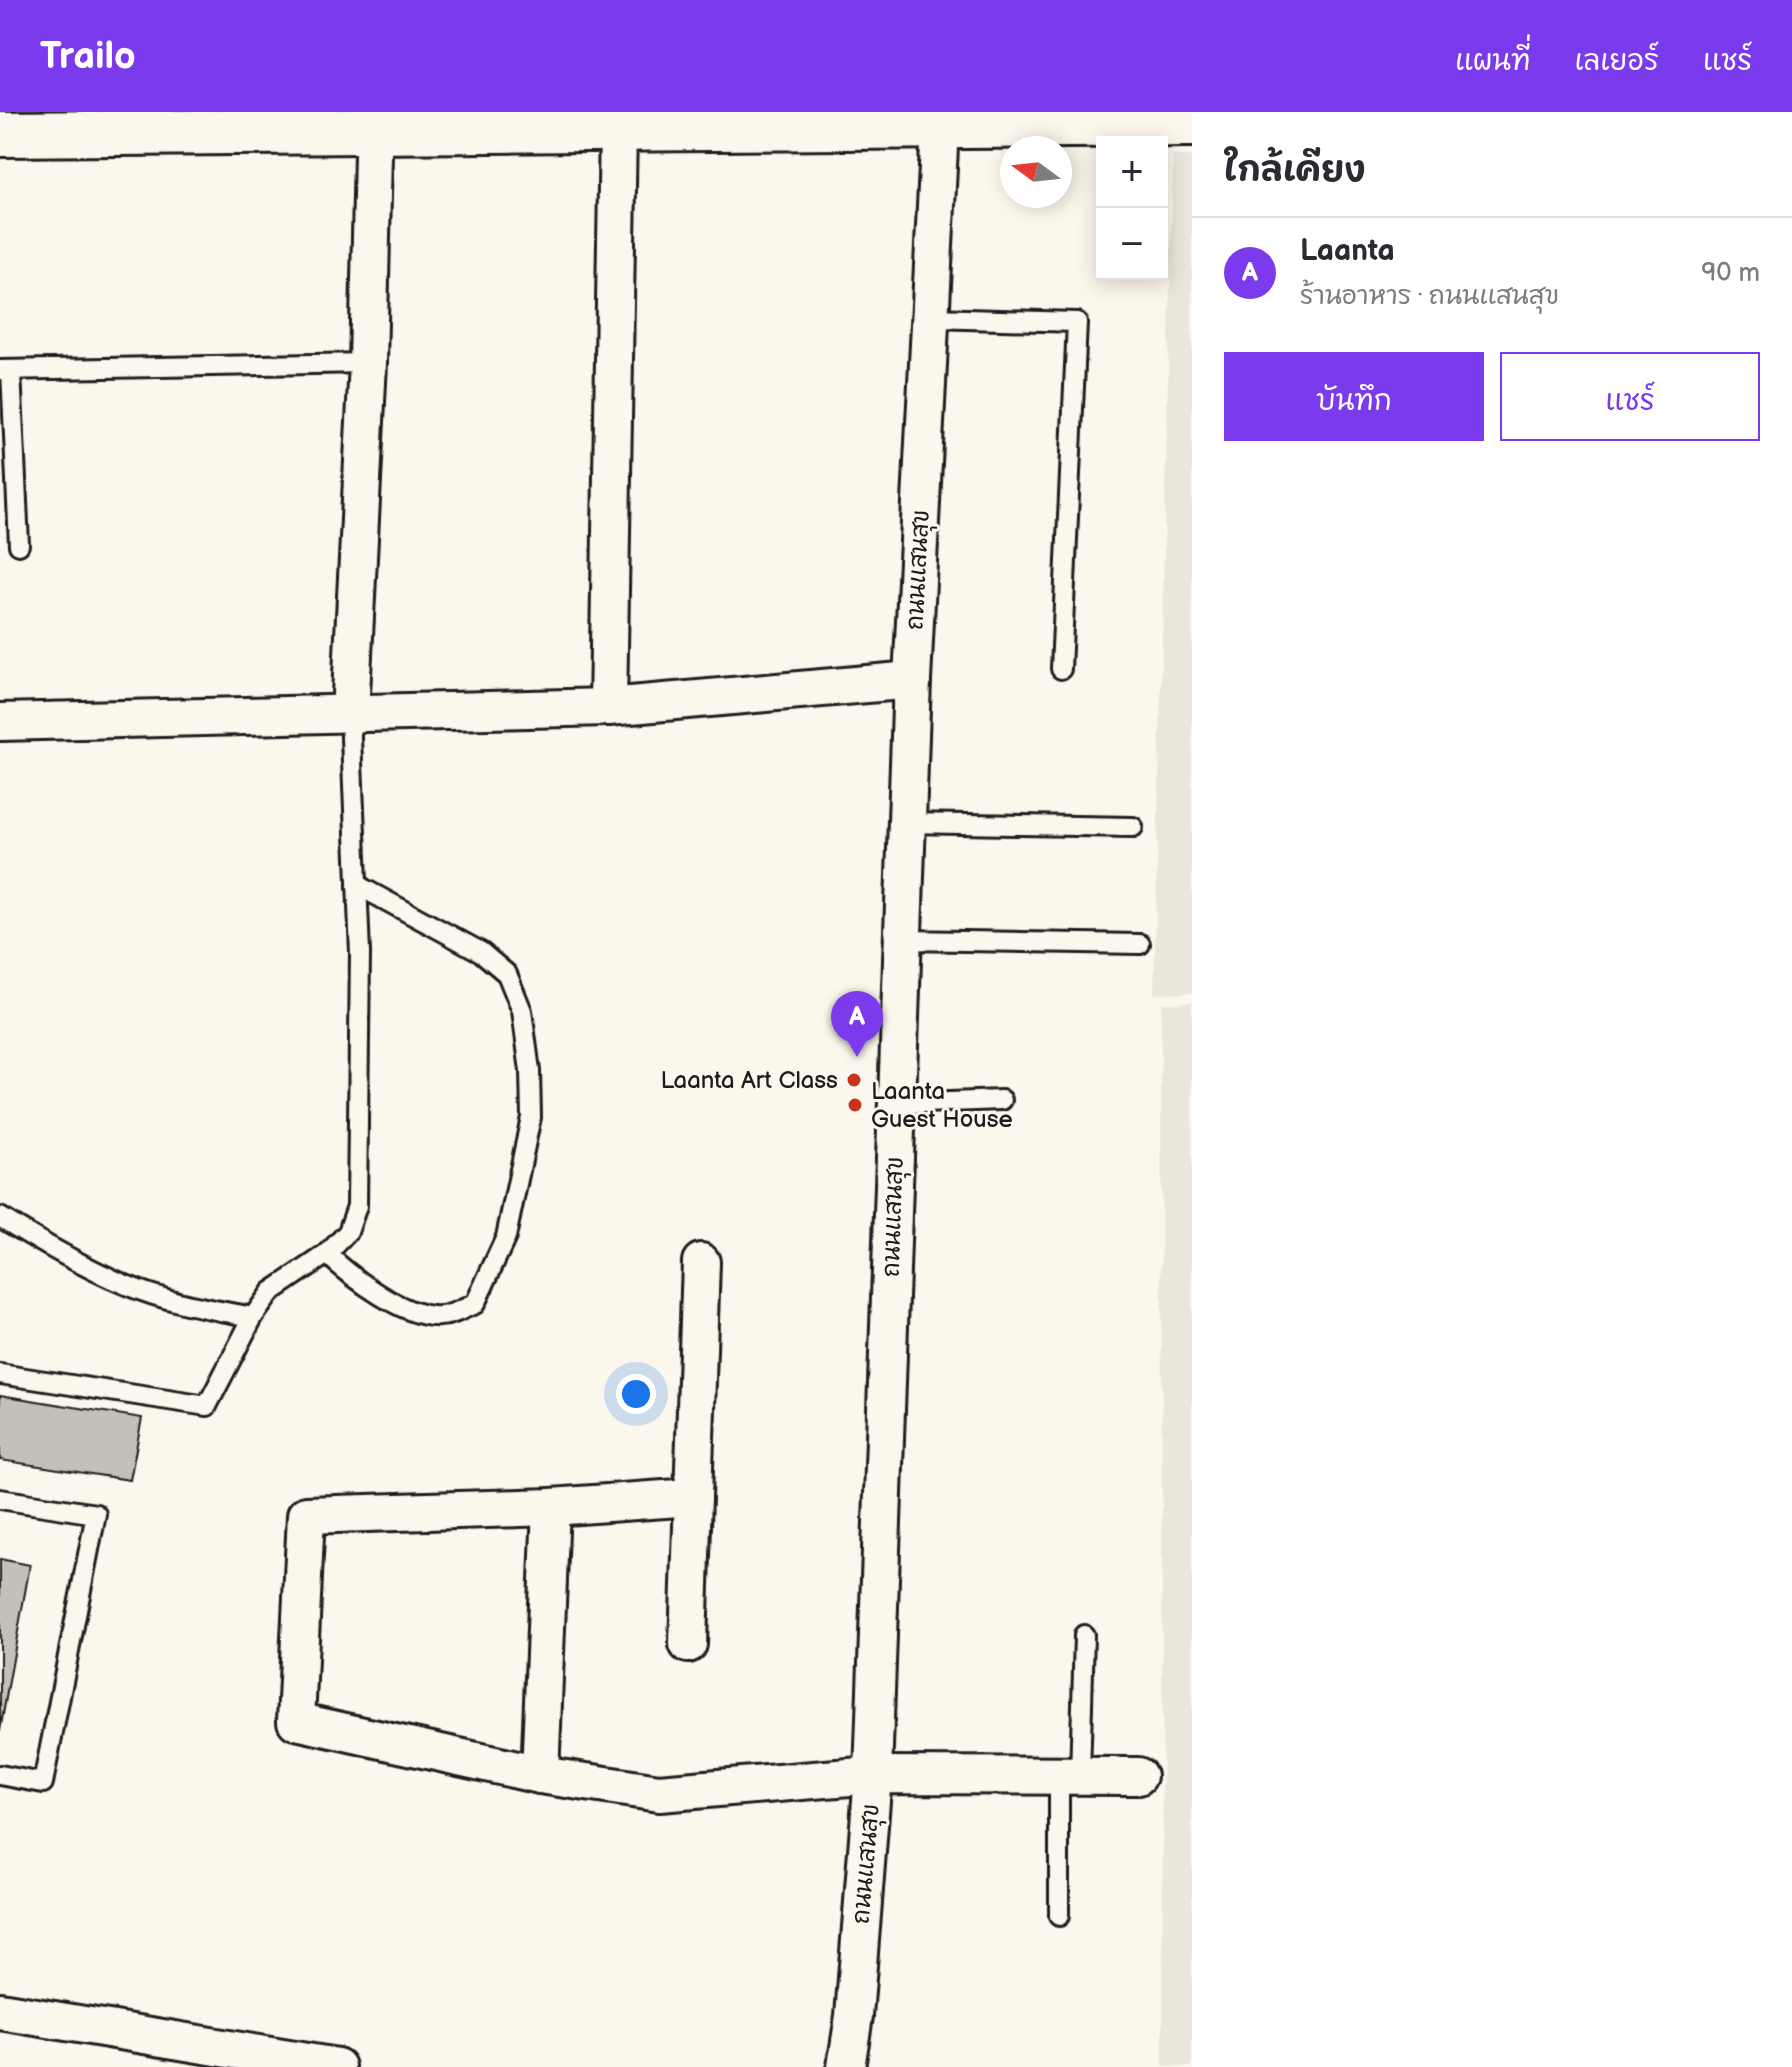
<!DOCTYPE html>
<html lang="th">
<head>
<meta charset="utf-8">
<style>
  :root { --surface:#fff; --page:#f7f7f7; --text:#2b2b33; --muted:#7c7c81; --line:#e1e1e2; --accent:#7c3aed }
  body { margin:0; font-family:"Balsamiq Sans","Playpen Sans Thai",sans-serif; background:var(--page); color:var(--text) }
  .controls { position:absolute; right:24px; top:24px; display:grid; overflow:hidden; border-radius:0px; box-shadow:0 4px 20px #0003 }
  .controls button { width:72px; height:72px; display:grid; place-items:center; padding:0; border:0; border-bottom:2px solid var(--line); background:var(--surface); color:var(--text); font:40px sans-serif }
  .compass { position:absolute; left:1000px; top:24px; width:72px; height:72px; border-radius:50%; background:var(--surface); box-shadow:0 4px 20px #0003; rotate:285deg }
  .you { position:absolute; left:636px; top:1282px; width:28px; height:28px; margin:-20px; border:6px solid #fff; border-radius:50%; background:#1a73e8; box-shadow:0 0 0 12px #1a73e833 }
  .badge { display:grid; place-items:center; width:52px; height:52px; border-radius:50%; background:var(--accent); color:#fff; font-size:26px; font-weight:700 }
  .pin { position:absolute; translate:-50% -66px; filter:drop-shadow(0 2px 4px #0008) }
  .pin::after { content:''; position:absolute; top:42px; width:28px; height:24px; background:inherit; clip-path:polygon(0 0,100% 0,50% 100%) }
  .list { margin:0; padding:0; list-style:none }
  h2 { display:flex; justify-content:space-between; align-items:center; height:104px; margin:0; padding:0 32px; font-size:34px }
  h2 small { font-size:26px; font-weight:400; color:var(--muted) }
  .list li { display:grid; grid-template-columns:52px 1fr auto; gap:24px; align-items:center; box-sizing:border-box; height:112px; padding:0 32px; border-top:2px solid var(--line) }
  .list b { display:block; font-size:30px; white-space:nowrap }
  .list p { margin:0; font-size:26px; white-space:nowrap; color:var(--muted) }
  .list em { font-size:26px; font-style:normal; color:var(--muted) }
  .actions { display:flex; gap:16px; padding:24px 32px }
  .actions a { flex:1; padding:18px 0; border:2px solid var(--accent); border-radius:0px; text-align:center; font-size:28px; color:var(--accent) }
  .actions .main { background:var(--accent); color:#fff }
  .map { position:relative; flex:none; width:1192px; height:1955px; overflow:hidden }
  header { display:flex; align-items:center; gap:48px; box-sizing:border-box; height:112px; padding:0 40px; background:var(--accent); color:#fff }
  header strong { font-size:38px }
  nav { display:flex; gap:44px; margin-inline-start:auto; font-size:28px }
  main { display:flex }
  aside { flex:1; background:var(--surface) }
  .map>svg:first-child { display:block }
  .built { fill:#eae6dc }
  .building { fill:#c3c0b8; stroke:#1c1c1c; stroke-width:2 }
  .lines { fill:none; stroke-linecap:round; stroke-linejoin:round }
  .service-casing { stroke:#1c1c1c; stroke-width:24 }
  .minor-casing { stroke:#1c1c1c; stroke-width:42 }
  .tertiary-casing { stroke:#1c1c1c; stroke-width:50 }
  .service { stroke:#fbf7ec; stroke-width:18 }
  .minor { stroke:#fbf7ec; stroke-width:36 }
  .tertiary { stroke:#fbf7ec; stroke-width:44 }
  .poi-dot { fill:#c8321e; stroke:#fbf7ec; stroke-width:3 }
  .labels { text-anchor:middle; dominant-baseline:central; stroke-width:6; stroke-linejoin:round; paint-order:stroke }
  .street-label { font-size:24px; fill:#1c1c1c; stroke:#fbf7ec }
  .poi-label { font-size:24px; fill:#1c1c1c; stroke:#fbf7ec; text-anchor:end }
</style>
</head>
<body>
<header>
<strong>Trailo</strong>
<nav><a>แผนที่</a><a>เลเยอร์</a><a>แชร์</a></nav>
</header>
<main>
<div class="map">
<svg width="1192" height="1955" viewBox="0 0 1192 1955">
  <rect width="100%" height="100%" fill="#fbf7ec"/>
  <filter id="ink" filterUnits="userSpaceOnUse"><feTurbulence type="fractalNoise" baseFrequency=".0125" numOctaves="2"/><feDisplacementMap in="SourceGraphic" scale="16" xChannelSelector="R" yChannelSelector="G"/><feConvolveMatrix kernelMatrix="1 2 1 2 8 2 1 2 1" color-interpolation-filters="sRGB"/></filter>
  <g filter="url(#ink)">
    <g class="built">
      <polygon points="1173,44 1192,44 1192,881 1154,882"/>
      <polygon points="1192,890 1192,1955 1163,1955 1161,891"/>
    </g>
    <g class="building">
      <polygon points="0,1283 142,1306 130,1368 0,1348"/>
      <polygon points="0,1447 30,1453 0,1619"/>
    </g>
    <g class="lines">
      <g class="service-casing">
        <g id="service">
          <polyline points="931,206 1077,210 1061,557"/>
          <polyline points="0,258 368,251"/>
          <polyline points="11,258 19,433"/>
          <polyline points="907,711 1133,715"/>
          <polyline points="903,828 1140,832"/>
          <polyline points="897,992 1002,988"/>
          <path d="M 0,1105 C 40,1130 82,1155 126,1173 C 166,1190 210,1197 253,1205"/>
          <path d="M 327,1142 C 351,1165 406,1207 440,1204 C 452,1204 464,1196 475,1192 L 506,1125 L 531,1005 L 530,959 L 522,899 L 507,862 L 481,840 L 357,773"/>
          <polyline points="0,1262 207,1294 253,1205 271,1180 327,1142 348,1120 357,1094 360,841 350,602"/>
          <polyline points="0,1387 96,1402 43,1671 0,1663"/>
          <polyline points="1080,1664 1084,1523"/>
          <polyline points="1059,1804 1059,1664"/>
        </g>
      </g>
      <g class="minor-casing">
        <g id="minor">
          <polyline points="608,595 618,16"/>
          <polyline points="350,602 368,251 374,0"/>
          <polyline points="0,610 608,595 912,568"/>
          <polyline points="693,1385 551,1395 306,1403 296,1609 540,1663 659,1681 873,1663 1138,1664"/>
          <polyline points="688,1532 701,1150"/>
          <polyline points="540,1663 551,1395"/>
          <polyline points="0,1899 337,1955"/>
          <polyline points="846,1955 854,1904 873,1663 912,568 940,15"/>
        </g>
      </g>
      <g class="tertiary-casing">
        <polyline id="tertiary" points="0,22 1192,12"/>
      </g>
      <use href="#service" class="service"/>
      <use href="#minor" class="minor"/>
      <use href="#tertiary" class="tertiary"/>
    </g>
  </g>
  <g class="poi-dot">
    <circle cx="854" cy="968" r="8"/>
    <circle cx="855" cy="993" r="8"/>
  </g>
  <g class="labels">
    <g class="street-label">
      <text transform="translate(918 458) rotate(-87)">ถนนแสนสุข</text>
      <text transform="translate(893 1105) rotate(-88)">ถนนแสนสุข</text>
      <text transform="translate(866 1752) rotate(-85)">ถนนแสนสุข</text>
    </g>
    <g class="poi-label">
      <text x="838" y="968">Laanta Art Class</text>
      <text x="871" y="979" text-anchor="start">Laanta<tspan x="871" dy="28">Guest House</tspan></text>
    </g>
  </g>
</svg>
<div class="controls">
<button>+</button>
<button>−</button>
</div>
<svg class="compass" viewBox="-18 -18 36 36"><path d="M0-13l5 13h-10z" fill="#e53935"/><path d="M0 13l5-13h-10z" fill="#7c7c81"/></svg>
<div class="you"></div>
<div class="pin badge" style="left:857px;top:945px">A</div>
</div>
<aside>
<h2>ใกล้เคียง<small></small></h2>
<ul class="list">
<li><span class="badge">A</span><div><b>Laanta</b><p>ร้านอาหาร · ถนนแสนสุข</p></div><em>90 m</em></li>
</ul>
<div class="actions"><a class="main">บันทึก</a><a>แชร์</a></div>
</aside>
</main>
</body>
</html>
